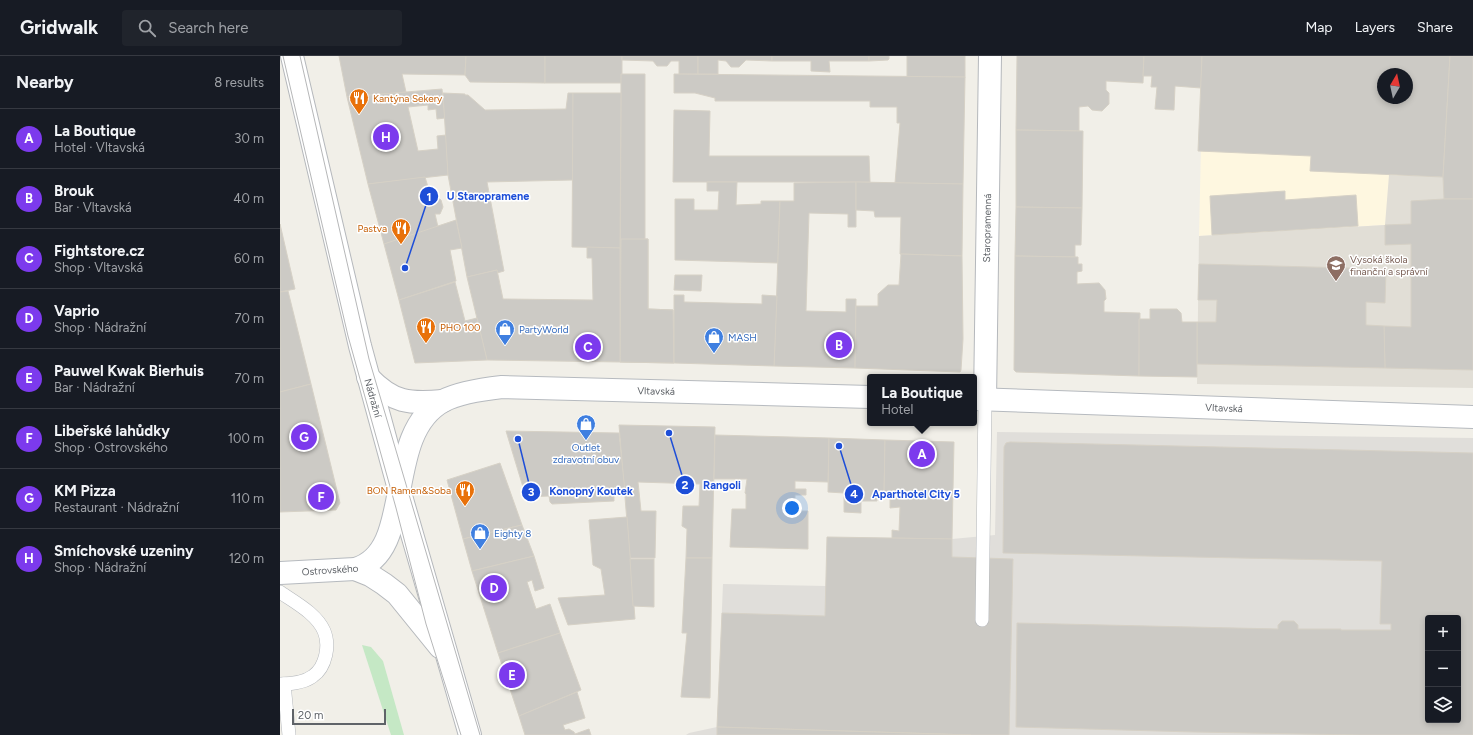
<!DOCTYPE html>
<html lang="en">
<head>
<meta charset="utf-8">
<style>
  :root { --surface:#171b24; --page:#20242c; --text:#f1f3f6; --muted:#9ea1a6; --line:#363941; --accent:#7c3aed }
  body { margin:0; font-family:Figtree,sans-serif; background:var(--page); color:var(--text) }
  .controls { position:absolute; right:12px; bottom:12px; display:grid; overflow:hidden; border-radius:4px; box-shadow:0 2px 6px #0003 }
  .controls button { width:36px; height:36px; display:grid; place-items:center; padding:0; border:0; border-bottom:1px solid var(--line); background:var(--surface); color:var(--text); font:20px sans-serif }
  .compass { position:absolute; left:1097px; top:12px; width:36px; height:36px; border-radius:50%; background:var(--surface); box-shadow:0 2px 6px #0003; rotate:9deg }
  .scale { position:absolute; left:12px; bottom:10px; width:94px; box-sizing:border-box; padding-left:4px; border:2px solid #5f6368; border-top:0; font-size:11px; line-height:14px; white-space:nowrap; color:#5f6368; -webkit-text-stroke:3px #fff; paint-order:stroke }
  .you { position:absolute; left:512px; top:452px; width:14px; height:14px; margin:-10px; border:3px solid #fff; border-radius:50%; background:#1a73e8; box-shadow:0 0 0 6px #1a73e833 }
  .badge { display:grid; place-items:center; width:26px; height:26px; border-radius:50%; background:var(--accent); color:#fff; font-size:13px; font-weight:700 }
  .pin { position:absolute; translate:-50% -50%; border:2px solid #fff; box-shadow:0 1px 4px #0006 }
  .popup { position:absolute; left:587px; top:318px; width:110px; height:52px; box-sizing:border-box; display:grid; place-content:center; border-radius:4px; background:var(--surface); filter:drop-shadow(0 1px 3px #0005); font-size:13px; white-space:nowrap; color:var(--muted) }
  .popup b { font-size:15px; color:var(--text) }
  .popup::after { content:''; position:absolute; left:50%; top:100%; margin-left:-8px; border:8px solid transparent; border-top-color:var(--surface) }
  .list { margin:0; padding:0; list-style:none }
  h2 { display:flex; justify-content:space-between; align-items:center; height:52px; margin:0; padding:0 16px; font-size:17px }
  h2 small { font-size:13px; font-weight:400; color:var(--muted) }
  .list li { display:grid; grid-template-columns:26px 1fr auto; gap:12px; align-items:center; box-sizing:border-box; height:60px; padding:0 16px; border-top:1px solid var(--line) }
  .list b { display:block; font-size:15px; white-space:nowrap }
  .list p { margin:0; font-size:13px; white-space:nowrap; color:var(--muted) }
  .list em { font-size:13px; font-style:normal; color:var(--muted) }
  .icon { flex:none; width:22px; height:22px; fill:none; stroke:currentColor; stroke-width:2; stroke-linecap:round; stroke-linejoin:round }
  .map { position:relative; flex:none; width:1193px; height:679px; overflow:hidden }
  header { display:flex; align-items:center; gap:24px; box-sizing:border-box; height:56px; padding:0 20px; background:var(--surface); border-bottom:1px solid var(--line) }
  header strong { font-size:19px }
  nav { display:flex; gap:22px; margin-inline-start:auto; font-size:14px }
  .search { width:280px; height:36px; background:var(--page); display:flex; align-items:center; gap:10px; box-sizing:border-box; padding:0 14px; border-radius:4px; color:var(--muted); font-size:15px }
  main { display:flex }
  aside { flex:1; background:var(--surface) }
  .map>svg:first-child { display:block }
  .commercial { fill:#fef7e0; fill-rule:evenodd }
  .industrial { fill:#e0deda; fill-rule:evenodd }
  .education { fill:#e1ded6 }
  .green { fill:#c5e8c5 }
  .building { fill:#cccac5; stroke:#d6d1c6; fill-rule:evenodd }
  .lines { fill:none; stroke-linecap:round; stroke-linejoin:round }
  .service-casing { stroke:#b5b8bc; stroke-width:14 }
  .minor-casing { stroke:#b5b8bc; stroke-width:24 }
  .tertiary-casing { stroke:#b5b8bc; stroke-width:24 }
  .secondary-casing { stroke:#b6babf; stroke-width:24 }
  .service { stroke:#fff; stroke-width:13 }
  .minor { stroke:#fff; stroke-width:22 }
  .tertiary { stroke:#fff; stroke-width:22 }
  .secondary { stroke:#fff; stroke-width:22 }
  .tram { stroke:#b6b7b8; stroke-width:1 }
  .labels { text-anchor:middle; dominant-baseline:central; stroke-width:3; stroke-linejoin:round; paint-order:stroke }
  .food-label { font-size:10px; fill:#c56008; stroke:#fff; text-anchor:start }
  .street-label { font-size:10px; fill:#5f6368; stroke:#fff }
  .education-label { font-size:10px; fill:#785e54; stroke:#fff; text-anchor:start }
  .shop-label { font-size:10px; fill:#366cbe; stroke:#fff; text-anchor:start }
  .leader { fill:none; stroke:#1d4ed8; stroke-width:1.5 }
  .callout-dot { fill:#1d4ed8; stroke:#fff; stroke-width:1.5 }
  .mark-label { font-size:12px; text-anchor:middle; font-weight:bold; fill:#fff }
  .callout-label { font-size:11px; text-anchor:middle; font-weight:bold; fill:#1d4ed8; stroke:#fff; stroke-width:3; stroke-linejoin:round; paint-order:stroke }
</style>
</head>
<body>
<header>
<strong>Gridwalk</strong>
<div class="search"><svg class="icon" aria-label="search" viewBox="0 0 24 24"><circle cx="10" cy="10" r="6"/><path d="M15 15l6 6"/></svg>Search here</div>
<nav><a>Map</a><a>Layers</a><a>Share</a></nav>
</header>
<main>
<aside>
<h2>Nearby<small>8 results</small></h2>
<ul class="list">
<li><span class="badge">A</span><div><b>La Boutique</b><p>Hotel · Vltavská</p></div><em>30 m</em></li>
<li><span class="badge">B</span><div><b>Brouk</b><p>Bar · Vltavská</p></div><em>40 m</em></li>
<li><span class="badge">C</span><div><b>Fightstore.cz</b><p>Shop · Vltavská</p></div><em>60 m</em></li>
<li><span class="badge">D</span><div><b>Vaprio</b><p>Shop · Nádražní</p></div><em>70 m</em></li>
<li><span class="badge">E</span><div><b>Pauwel Kwak Bierhuis</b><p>Bar · Nádražní</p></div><em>70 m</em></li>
<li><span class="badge">F</span><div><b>Libeřské lahůdky</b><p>Shop · Ostrovského</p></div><em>100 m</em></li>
<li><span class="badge">G</span><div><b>KM Pizza</b><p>Restaurant · Nádražní</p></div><em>110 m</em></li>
<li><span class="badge">H</span><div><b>Smíchovské uzeniny</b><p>Shop · Nádražní</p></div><em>120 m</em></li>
</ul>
</aside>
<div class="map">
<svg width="1193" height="679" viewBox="0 0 1193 679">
  <rect width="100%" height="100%" fill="#f1efe8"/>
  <path class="commercial" d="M 923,0 L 1170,0 L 1163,121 L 1105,169 L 919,180 ZM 1103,18 L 1127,18 L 1127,42 L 1103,42 Z"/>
  <path class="industrial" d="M 717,376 L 1193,382 L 1193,679 L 406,679 L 409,677 L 437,671 L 443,528 L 546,530 L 547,481 L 672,483 L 715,479 ZM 1148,562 L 1178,562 L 1178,664 L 1148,664 Z"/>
  <polygon class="education" points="1109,119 1163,121 1164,143 1193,143 1193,332 917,328 919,180 1105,169"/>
  <polygon class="green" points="82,589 91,591 103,605 124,679 111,679"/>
  <g class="building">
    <polygon points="59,0 186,0 185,19 122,18 126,36 67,41"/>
    <polygon points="186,0 265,0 265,27 190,26 185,19"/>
    <rect x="265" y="0" width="77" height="27"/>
    <polygon points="342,0 418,0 418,18 399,18 399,5 391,5 387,10 377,10 373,5 342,4"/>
    <polygon points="418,0 492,0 492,5 466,4 459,11 451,11 446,5 438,4 438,18 418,18"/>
    <polygon points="492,0 589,0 589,5 549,5 550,16 531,15 531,5 492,5"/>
    <polygon points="589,0 609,0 609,3 608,4 589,5"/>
    <rect x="627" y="0" width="58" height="21"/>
    <polygon points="737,0 864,0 863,27 826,25 826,34 829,37 829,48 822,55 812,54 808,50 799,51 799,75 736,74"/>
    <polygon points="864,0 922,0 921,32 895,30 894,54 875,53 877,31 871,31 872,20 863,20"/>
    <path d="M 922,0 L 1170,0 L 1163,121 L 1030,115 L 1031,100 L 918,95 ZM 1103,18 L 1127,18 L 1127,42 L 1103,42 Z"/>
    <polygon points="1170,0 1193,0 1193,143 1164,143 1163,121"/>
    <polygon points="341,18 365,18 365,183 368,183 368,253 393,254 394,307 340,306"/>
    <polygon points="394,18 685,21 683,128 615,127 620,67 617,67 617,51 590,51 590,45 435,45 435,42 415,37 394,37"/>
    <polygon points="162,33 165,62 157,63 156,53 148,54 148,49 128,51 138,95 158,93 157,80 166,79 168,119 88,128 67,41"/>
    <polygon points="163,37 185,38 185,39 188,39 205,54 286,53 288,37 293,37 293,124 207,126 224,215 217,217 217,214 187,221 168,119"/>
    <polygon points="293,37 341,37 340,192 292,191"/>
    <polygon points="394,54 430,55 429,100 589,100 590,126 393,126"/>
    <polygon points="736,74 803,75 802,152 736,151"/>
    <polygon points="145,121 151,141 155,140 161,144 163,151 160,158 155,158 158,171 104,188 88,128"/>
    <polygon points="427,126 457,126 456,149 481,148 481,145 500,145 498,207 395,204 395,143 414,143 414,154 438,154 439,135 427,135"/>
    <polygon points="576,126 576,171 568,171 568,158 529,157 526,255 566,256 566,243 576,243 575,312 494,310 500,145 514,145 514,127"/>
    <polygon points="576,126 683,128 682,200 620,198 621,161 595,161 594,155 576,154"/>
    <polygon points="1005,135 1005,144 1076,139 1078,170 932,179 930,140"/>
    <polygon points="1164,143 1193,143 1193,314 1105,312 1104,270 1131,271 1131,188 1105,189 1105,169 1131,168 1131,145"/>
    <polygon points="736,151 802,152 801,189 795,189 795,201 735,200"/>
    <polygon points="176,164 182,192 170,194 176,225 119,244 104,188"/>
    <polygon points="0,168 15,233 0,236"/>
    <polygon points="341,183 368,183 368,253 393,254 394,307 340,306"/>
    <polygon points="307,191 340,192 340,306 207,304 187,221 217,214 223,243 313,244 312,202 307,202"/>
    <polygon points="621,198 682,200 683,283 681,314 680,316 575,312 576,250 598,250 598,238 608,229 619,229"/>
    <polygon points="735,200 798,201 798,208 802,208 802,215 797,216 797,228 819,227 825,234 826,243 824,245 824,256 860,257 859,320 736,316 734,314"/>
    <polygon points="919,208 1106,213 1105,247 1086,246 1086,269 1104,270 1105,312 917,308 917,266 936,266 937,244 918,244"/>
    <polygon points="395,219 422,219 421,235 394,234"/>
    <polygon points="175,226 185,265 197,262 207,304 135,307 119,244"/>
    <polygon points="8,235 31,328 0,336 0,236"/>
    <polygon points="394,239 404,239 404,246 482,248 482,239 497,240 494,310 394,307"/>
    <polygon points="870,253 897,253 901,257 902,266 917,266 917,321 859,320 859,263 870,263"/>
    <polygon points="31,328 60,447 56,454 0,456 0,336"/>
    <polygon points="339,369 435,371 432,502 406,502 407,473 402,470 403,450 419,450 420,428 358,426 361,455 376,455 375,502 350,502"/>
    <polygon points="226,375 339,377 345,436 334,437 334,445 272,448 270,446 269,440 246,441"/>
    <polygon points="435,379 549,382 548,426 515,425 515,433 526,433 526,439 515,439 515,455 528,455 528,493 450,491 452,453 466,453 466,438 465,437 467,423 434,423"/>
    <polygon points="549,382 605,384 604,438 597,438 597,445 581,445 581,457 564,456 564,437 548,436"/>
    <polygon points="605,384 674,386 672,483 612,482 612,474 619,475 620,451 610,452 610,438 604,438"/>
    <path d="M 730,386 L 1193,397 L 1193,679 L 1080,679 L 913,676 L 736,671 L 737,567 L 998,573 L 998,569 L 1002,565 L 1014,565 L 1018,569 L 1018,573 L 1061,573 L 1061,574 L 1111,574 L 1111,568 L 1100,568 L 1102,505 L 723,497 L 724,391 L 726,387 ZM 1148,562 L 1178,562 L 1178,664 L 1148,664 Z"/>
    <polygon points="220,407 242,469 183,483 167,424"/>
    <polygon points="347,461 355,563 288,569 278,542 325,539 321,513 313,509 309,464"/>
    <polygon points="242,469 254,500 192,515 183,483"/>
    <polygon points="547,481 672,483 672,501 733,503 729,679 691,679 437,671 442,557 545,560"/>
    <polygon points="254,500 264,532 255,535 252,524 247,526 256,553 270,548 280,577 218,597 192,515"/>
    <polygon points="406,502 432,502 430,642 401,641 407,577 402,577"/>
    <polygon points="350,503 374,503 374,551 353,550"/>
    <polygon points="280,577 301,634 239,660 218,597"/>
    <polygon points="297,636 305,662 283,669 285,674 289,673 294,676 295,678 309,673 311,679 245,679 239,660"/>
    <polygon points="437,671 691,679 437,679"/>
  </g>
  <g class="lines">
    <g class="service-casing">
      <g id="service">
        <path d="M 0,536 C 14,546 36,557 44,575 C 50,589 46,611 33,620 C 24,627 11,628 0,628"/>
        <polyline points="702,564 705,344"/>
        <polyline points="4,628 9,679"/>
      </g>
    </g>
    <g class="minor-casing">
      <g id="minor">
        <polyline points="12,0 80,290 119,433"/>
        <path d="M 88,321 C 113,347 129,348 163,345"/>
        <polyline points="705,344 710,0"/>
      </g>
    </g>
    <g class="tertiary-casing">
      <g id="tertiary">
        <polyline points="119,433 190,679"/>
        <polyline points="75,513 90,519 104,528 117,538 160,591"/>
      </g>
    </g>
    <g class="secondary-casing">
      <g id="secondary">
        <polyline points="694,343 1193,361"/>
        <path d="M 0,517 L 75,513 C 137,496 101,379 163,345 C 178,337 204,333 222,331 L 590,341"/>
      </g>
    </g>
    <use href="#service" class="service"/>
    <use href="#minor" class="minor"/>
    <use href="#tertiary" class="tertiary"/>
    <use href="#secondary" class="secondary"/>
    <g class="tram">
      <polyline points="3,0 68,280 116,452 146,568 181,679"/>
      <polyline points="20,0 89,303 200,679"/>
    </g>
  </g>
  <defs>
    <g id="restaurant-pin" transform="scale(1)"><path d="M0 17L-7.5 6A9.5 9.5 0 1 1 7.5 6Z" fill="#e8710a" stroke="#fff"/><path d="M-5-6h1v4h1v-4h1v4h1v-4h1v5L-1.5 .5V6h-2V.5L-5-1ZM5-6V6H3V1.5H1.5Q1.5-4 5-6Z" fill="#fff"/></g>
    <g id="university-pin" transform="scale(1)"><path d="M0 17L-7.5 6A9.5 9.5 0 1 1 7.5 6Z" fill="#8d6e63" stroke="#fff"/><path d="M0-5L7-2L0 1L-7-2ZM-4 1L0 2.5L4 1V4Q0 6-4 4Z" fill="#fff"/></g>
    <g id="shop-pin" transform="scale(1)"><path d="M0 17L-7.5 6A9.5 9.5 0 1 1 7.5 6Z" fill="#3f7fe0" stroke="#fff"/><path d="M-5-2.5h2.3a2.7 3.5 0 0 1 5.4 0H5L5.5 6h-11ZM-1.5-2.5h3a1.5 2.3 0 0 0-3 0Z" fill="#fff"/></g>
  </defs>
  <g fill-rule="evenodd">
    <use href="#restaurant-pin" x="79" y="42"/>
    <use href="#restaurant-pin" x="121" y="172"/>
    <use href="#university-pin" x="1056" y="209"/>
    <use href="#restaurant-pin" x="146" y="271"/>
    <use href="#shop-pin" x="225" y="273"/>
    <use href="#shop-pin" x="434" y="281"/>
    <use href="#shop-pin" x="306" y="368"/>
    <use href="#restaurant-pin" x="185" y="434"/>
    <use href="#shop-pin" x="200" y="477"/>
  </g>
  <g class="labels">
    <g class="food-label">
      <text x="93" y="42">Kantýna Sekery</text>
      <text x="107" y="172" text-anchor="end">Pastva</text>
      <text x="160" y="271">PHO 100</text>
      <text x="171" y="434" text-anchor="end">BON Ramen&amp;Soba</text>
    </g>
    <g class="street-label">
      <text transform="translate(707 172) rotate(-89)">Staropramenná</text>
      <text transform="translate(376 335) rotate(1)">Vltavská</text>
      <text transform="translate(93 342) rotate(74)">Nádražní</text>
      <text transform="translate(944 352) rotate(2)">Vltavská</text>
      <text transform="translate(50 514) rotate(-4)">Ostrovského</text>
    </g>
    <g class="education-label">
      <text x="1070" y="203">Vysoká škola<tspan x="1070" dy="12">finanční a správní</tspan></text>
    </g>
    <g class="shop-label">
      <text x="239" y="273">PartyWorld</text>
      <text x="448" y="281">MASH</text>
      <text x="306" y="391" text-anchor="middle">Outlet<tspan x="306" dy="12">zdravotní obuv</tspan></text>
      <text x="214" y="477">Eighty 8</text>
    </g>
  </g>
  <path class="leader" d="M125 212L149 140M389 377L405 429M238 383L251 436M559 390L574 438"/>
  <g class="callout-dot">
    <circle cx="125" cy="212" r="4"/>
    <circle cx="389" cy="377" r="4"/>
    <circle cx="238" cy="383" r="4"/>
    <circle cx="559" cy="390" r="4"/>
    <circle cx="149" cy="140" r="10"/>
    <circle cx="405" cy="429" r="10"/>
    <circle cx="251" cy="436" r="10"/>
    <circle cx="574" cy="438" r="10"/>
  </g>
  <g class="mark-label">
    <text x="149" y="145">1</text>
    <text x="405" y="433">2</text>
    <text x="251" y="440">3</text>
    <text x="574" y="442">4</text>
  </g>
  <g class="callout-label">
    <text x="208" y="144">U Staropramene</text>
    <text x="442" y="433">Rangoli</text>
    <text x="311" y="439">Konopný Koutek</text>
    <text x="636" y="442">Aparthotel City 5</text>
  </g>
</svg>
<div class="controls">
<button>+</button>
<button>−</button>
<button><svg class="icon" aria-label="layers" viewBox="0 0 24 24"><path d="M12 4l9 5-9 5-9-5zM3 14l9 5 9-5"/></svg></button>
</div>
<svg class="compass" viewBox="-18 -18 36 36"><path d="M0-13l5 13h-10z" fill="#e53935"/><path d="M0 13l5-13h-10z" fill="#9ea1a6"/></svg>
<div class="scale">20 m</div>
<div class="you"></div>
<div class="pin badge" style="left:642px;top:398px">A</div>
<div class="popup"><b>La Boutique</b>Hotel</div>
<div class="pin badge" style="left:559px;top:289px">B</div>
<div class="pin badge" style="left:308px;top:291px">C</div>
<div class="pin badge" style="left:214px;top:532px">D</div>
<div class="pin badge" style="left:232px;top:619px">E</div>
<div class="pin badge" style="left:41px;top:441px">F</div>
<div class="pin badge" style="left:24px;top:381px">G</div>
<div class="pin badge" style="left:106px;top:81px">H</div>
</div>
</main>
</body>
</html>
